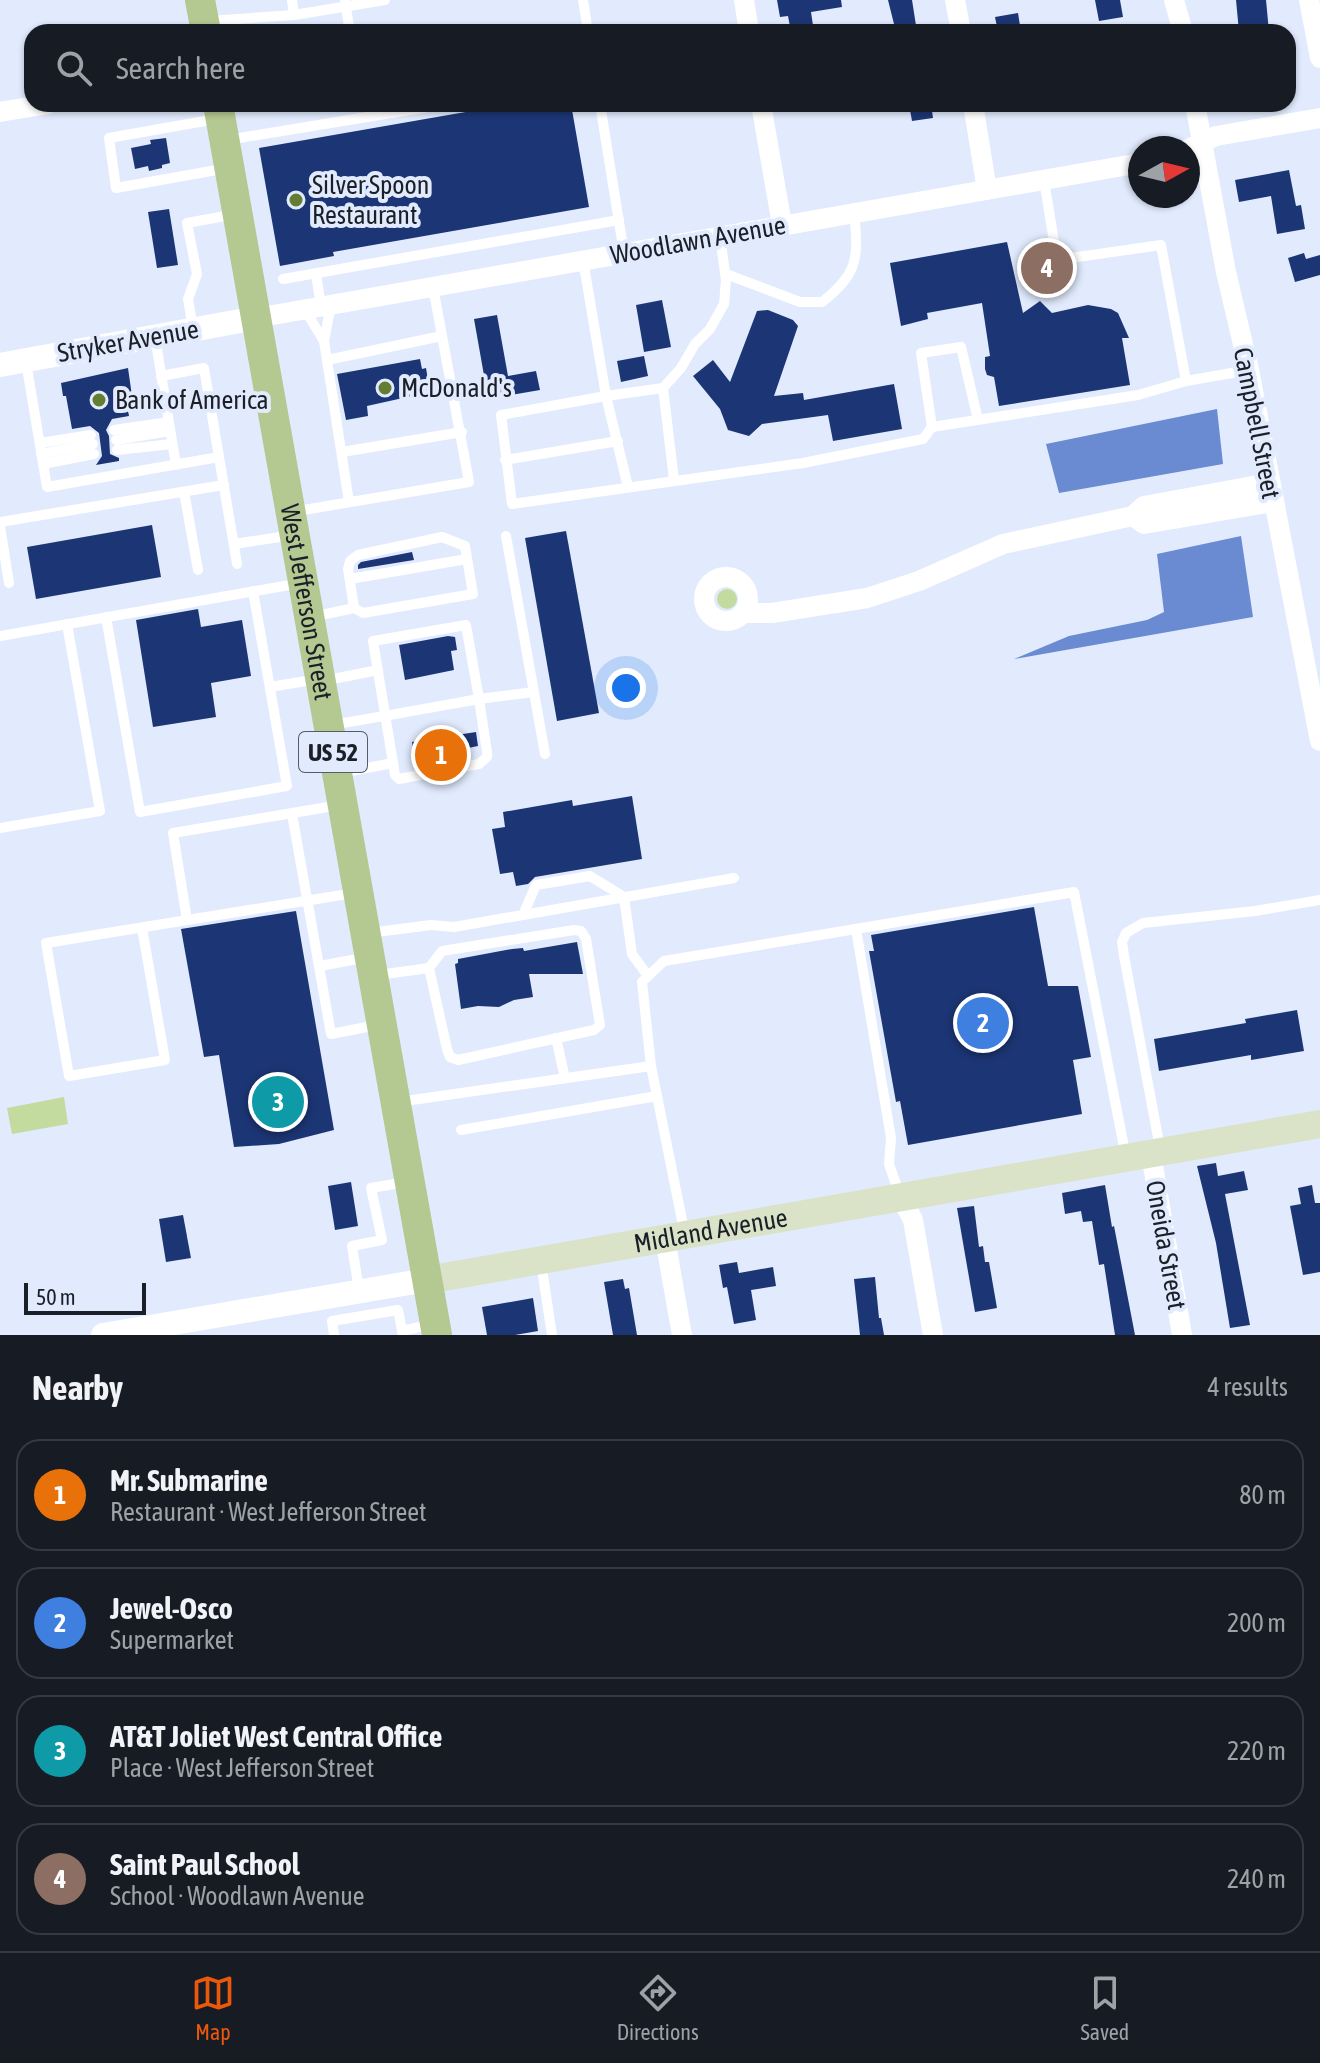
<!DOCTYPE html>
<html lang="en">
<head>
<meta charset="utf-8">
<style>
  :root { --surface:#171b24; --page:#242831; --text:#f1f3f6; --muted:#9ea1a6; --line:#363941; --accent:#ea580c }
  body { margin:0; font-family:"Asap Condensed",sans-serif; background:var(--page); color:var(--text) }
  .compass { position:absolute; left:1128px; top:136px; width:72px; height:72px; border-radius:50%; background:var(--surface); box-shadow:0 2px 6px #0004; rotate:82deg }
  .scale { position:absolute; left:24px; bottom:20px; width:122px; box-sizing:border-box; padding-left:8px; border:4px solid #1b1f27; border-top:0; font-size:22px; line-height:28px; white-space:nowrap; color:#1b1f27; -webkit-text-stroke:6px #e1ebfd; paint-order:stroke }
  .you { position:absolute; left:626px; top:688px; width:28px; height:28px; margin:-20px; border:6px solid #fff; border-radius:50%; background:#1a73e8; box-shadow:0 0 0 12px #1a73e833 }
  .badge { display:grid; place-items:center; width:52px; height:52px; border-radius:50%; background:var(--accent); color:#fff; font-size:26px; font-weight:700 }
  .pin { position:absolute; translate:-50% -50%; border:4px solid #fff; box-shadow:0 2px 8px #0006 }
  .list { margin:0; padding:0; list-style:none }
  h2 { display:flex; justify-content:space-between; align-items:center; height:104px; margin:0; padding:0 32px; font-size:34px }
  h2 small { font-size:26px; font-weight:400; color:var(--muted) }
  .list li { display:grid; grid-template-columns:52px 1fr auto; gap:24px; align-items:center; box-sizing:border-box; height:112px; margin:0 16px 16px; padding:0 16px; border:2px solid var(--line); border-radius:24px }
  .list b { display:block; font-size:30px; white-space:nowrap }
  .list p { margin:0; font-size:26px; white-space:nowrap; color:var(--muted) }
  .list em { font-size:26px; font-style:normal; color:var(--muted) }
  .icon { flex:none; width:44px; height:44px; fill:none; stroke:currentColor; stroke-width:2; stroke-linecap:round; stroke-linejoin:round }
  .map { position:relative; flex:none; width:1320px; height:1335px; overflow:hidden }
  .search { position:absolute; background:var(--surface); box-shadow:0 2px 6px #0004; left:24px; right:24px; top:24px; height:88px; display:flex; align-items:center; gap:20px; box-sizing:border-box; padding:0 28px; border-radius:24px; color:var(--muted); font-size:30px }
  .sheet { height:616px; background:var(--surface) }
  nav { display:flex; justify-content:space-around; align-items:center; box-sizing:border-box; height:112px; border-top:2px solid var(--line); background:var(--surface); font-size:22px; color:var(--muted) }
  nav a { display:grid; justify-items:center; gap:4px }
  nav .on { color:var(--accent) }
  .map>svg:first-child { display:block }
  .green { fill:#c3db9f }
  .water { fill:#6a8bd2 }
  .building { fill:#1c3675 }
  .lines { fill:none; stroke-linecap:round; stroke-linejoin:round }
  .service { stroke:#fff; stroke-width:10 }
  .minor { stroke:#fff; stroke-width:20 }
  .tertiary { stroke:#fff; stroke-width:24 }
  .secondary { stroke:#dae3c8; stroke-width:28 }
  .primary { stroke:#b4c891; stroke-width:30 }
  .poi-dot { fill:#637e32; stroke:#e1ebfd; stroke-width:3 }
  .labels { text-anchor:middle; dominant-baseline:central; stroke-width:8; stroke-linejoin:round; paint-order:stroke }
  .shield { fill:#e1ebfd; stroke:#565c67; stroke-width:2 }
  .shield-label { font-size:24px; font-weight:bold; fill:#1b1f27 }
  .poi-label { font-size:26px; fill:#1b1f27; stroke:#e1ebfd; text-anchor:start }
  .street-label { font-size:26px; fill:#1b1f27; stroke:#e1ebfd }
</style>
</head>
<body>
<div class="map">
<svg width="1320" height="1335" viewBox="0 0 1320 1335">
  <rect width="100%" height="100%" fill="#e1ebfd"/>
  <g class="green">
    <circle cx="727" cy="599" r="10"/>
    <polygon points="64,1097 68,1124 12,1134 7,1108"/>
  </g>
  <g class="water">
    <polygon points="1217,409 1223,464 1059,493 1046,444"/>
    <polygon points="1241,536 1253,617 1014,659 1069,636 1147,620 1164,612 1157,554"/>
  </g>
  <g class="building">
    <polygon points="777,0 841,0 842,7 811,12 814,32 791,32 788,16 780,17"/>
    <polygon points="888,0 912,0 917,32 896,32"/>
    <polygon points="1095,0 1120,0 1123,17 1099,21"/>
    <polygon points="1236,0 1266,0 1269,32 1239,32"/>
    <polygon points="1018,13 1021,32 998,32 995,17"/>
    <polygon points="512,104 571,104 589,207 333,252 334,256 280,266 259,148"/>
    <polygon points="909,104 931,104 933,118 912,121"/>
    <polygon points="166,138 170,163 162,165 162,168 149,171 148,166 135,169 131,148 151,144 150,140"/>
    <polygon points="1289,170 1296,206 1301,205 1305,229 1277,234 1271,196 1239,202 1235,180"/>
    <polygon points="169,209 178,265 157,268 148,212"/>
    <polygon points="1007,242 1023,313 1040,301 1052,313 1088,305 1111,309 1118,313 1129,338 1122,338 1130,385 999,406 994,377 987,375 985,369 985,357 990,356 982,303 927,313 928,319 901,326 890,263"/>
    <polygon points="1304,253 1306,259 1320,255 1320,275 1295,282 1288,258"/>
    <polygon points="662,300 671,347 644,352 636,305"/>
    <polygon points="768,310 793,320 798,326 774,396 803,393 804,400 894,384 902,429 833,441 828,415 762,424 749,436 728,430 720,409 693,376 713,360 730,382 757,311"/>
    <polygon points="497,315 508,376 536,371 540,390 494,398 491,380 485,381 474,319"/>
    <polygon points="644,356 648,376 621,382 617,361"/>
    <polygon points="420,359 422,369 426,368 430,392 367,406 368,416 346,420 337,374"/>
    <polygon points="128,368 132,396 132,404 127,405 129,416 112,419 106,430 109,436 110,454 119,458 119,461 96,465 102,456 99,433 90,426 72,429 66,396 63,396 61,383"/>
    <polygon points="152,525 161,577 36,599 27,547"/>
    <polygon points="566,531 599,713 557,721 525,538"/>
    <polygon points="412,552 414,560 358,569 358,565 361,562"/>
    <polygon points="198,609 201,627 242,620 251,676 211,683 216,717 153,727 136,620"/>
    <polygon points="448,636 455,637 457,650 451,651 454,670 405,680 399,645"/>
    <polygon points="476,732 478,746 468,748 469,758 417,768 412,742"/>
    <polygon points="632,796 642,859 535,877 528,884 516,886 513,872 500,874 492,829 505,827 503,812 572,800 573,806"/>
    <polygon points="1034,907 1048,986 1078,986 1091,1057 1073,1060 1082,1114 908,1145 900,1101 896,1102 869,951 874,951 871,935"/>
    <polygon points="296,911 334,1130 279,1144 234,1147 219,1055 204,1057 181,929"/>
    <polygon points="577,942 583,974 529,974 533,997 514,1000 499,1007 478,1006 461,1009 455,964 458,963 458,959 512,949 523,948 524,951"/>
    <polygon points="1297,1010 1304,1051 1251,1060 1251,1055 1159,1071 1154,1039 1246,1023 1245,1019"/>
    <polygon points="1216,1163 1218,1176 1244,1171 1248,1190 1225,1194 1250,1325 1230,1328 1216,1243 1197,1166"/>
    <polygon points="351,1182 358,1226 335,1230 328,1186"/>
    <polygon points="1105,1185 1112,1227 1114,1226 1135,1335 1115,1335 1104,1264 1099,1265 1092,1221 1083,1222 1081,1211 1065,1214 1062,1193"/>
    <polygon points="1312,1185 1315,1203 1320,1203 1320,1272 1303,1275 1290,1206 1301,1204 1298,1188"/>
    <polygon points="974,1206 979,1247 983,1246 985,1262 989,1262 997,1308 975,1312 957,1208"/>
    <polygon points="183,1215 191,1258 166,1262 159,1219"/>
    <polygon points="737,1262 739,1273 773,1267 776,1286 751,1290 756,1320 734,1324 727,1287 723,1288 719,1265"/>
    <polygon points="875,1277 879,1318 881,1318 884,1335 860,1335 854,1279"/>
    <polygon points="623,1279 625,1289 629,1288 637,1335 613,1335 604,1282"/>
    <polygon points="533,1298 538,1331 515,1335 487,1335 482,1307"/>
  </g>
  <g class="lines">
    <g class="service">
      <polyline points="292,0 294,15"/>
      <polyline points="583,0 588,32"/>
      <polyline points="345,2 350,32"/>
      <polyline points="208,21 294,15 385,0"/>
      <polyline points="600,104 624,253"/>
      <polyline points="216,119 109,138 116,188 228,168"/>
      <polyline points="227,140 446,104"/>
      <polyline points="1044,180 1057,260 1161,245 1186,381 1249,370"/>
      <polyline points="583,260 606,396 663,388 674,480"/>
      <polyline points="316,274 321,307"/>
      <path d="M 726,274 L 800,302 L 822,302 C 858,274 859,258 854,213"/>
      <polyline points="283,279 619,220"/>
      <polyline points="305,310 324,341 349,502"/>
      <polyline points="193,329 188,299 197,274 187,223 236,214"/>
      <polyline points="155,337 176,465"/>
      <polyline points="324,341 331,305"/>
      <polyline points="327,360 442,336"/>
      <polyline points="26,362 47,487 219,457"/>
      <polyline points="161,376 204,368 237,564"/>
      <polyline points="663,388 681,368 695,344 710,329 724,304 726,280 720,236"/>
      <polyline points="978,420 961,347 921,353 932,427 1138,395 1186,381"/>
      <polyline points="114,430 169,422"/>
      <polyline points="116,440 170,431"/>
      <polyline points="40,443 91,435"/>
      <polyline points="117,450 172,444"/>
      <polyline points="342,452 462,432"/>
      <polyline points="41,454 93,444"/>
      <polyline points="505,460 618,441"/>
      <polyline points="43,464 94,454"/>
      <polyline points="628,487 606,396 501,415 512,504 803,463 923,439 932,427"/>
      <polyline points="184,492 198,570"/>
      <polyline points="292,512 469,482 433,287"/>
      <polyline points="0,522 224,485"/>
      <polyline points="0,526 9,583"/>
      <polyline points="506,536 545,754"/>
      <polyline points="234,544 293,535"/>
      <polyline points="350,579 467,559"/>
      <polyline points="106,617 140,812 287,786 253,591"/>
      <polyline points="312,617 354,608 363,613 473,594 465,546 442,537 358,555 350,561 348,569 354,608"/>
      <polyline points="0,636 301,583"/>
      <polyline points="323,681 378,670"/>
      <polyline points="270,687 318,679"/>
      <path d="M 331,725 C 380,717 429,708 479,699 L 466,625 L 373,641 L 395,775 L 399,779 L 479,764 L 487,757 L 487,752 L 479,699 L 534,692"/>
      <polyline points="340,773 393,763"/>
      <polyline points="292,814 331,1034 377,1025"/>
      <polyline points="0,828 100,811 67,624"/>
      <polyline points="523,915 536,885 590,876 624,897 632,954 648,976"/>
      <polyline points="187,920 173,833 340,805"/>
      <polyline points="142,928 165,1060 69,1076 46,943 354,893"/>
      <polyline points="856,929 1074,892 1126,1157"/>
      <polyline points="369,933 431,925 454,927 734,878"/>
      <polyline points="320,966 368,957"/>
      <polyline points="378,975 429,968 447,1049 450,1057 458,1060 594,1030 600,1025 586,939 581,931 574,930 442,951 429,968"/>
      <polyline points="556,1038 565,1078"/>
      <polyline points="651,1066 642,982 664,961 856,929 891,1138 889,1164 900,1196"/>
      <polyline points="398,1102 651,1066 685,1235"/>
      <polyline points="461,1130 657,1096"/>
      <polyline points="1160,1148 1124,956 1122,942 1126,933 1143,923 1255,911 1320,900"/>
      <polyline points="541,1262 552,1335"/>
      <polyline points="359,1290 352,1246 382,1240 371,1188 406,1182"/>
      <polyline points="402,1331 433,1324"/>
      <polyline points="334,1335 332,1321 398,1310 403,1335"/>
    </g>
    <g class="minor">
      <polyline points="744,0 749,32"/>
      <polyline points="955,0 961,32"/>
      <polyline points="1174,0 1183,32"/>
      <polyline points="1309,0 1320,58"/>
      <polyline points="761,104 782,225"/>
      <polyline points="973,104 987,190"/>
      <polyline points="1195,104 1226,272 1249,370 1320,741"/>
      <polyline points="0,112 48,104"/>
      <polyline points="1188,149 1216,136 1320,118"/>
      <polyline points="256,318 1140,163"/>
      <polyline points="1133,516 1144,524 1273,502"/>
      <circle cx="726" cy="599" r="22"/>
      <polyline points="744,613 772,613 867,598 919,581 1003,544 1133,516 1144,506 1269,483"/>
      <polyline points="1151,1154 1182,1335"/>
      <polyline points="901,1197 913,1220 933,1335"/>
      <polyline points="665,1239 682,1335"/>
    </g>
    <g class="tertiary">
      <polyline points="0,365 256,318"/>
      <polyline points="103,1335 427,1280"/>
    </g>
    <path class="secondary" id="s1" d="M 427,1280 L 1320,1124"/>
    <g class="primary">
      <polyline points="200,0 206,32"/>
      <path id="s2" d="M 218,104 L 437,1335"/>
    </g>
  </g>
  <g class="poi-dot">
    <circle cx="296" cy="200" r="8"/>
    <circle cx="385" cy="388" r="8"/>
    <circle cx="99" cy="400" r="8"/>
  </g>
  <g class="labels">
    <rect class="shield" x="299" y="732" width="68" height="40" rx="6"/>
    <g class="shield-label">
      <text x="333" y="752">US 52</text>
    </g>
    <g class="poi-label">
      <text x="312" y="185">Silver Spoon<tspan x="312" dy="30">Restaurant</tspan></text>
      <text x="401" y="388">McDonald's</text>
      <text x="115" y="400">Bank of America</text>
    </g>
    <g class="street-label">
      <text transform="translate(698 240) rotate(-10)">Woodlawn Avenue</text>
      <text transform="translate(128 341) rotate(-10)">Stryker Avenue</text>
      <text transform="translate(1257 423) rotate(79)">Campbell Street</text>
      <text stroke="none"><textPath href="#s2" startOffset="506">West Jefferson Street</textPath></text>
      <text stroke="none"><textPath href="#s1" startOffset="288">Midland Avenue</textPath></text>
      <text transform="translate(1166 1245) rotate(80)">Oneida Street</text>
    </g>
  </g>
</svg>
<svg class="compass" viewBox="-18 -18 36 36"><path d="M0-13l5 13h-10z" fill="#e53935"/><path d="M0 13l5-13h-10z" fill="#9ea1a6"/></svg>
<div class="scale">50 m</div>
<div class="you"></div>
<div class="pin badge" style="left:441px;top:755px;background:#e8710a">1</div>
<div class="pin badge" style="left:983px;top:1023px;background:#3f7fe0">2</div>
<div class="pin badge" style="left:278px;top:1102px;background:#0f9aa8">3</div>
<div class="pin badge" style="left:1047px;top:268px;background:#8d6e63">4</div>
<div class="search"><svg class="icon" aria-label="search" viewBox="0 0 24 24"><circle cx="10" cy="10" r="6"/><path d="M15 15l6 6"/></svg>Search here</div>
</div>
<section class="sheet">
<h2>Nearby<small>4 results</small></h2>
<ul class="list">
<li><span class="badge" style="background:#e8710a">1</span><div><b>Mr. Submarine</b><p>Restaurant · West Jefferson Street</p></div><em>80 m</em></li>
<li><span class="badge" style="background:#3f7fe0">2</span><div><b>Jewel-Osco</b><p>Supermarket</p></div><em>200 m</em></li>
<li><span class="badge" style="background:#0f9aa8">3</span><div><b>AT&amp;T Joliet West Central Office</b><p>Place · West Jefferson Street</p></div><em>220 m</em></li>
<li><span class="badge" style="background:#8d6e63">4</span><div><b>Saint Paul School</b><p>School · Woodlawn Avenue</p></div><em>240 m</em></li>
</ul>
</section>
<nav>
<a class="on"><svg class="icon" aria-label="map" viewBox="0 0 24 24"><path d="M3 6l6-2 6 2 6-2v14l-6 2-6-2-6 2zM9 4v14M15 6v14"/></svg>Map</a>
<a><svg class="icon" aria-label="directions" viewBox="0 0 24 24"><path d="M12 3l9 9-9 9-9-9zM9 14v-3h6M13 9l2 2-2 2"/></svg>Directions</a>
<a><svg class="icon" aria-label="saved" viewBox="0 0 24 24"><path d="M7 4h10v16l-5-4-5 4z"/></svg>Saved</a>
</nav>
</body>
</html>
